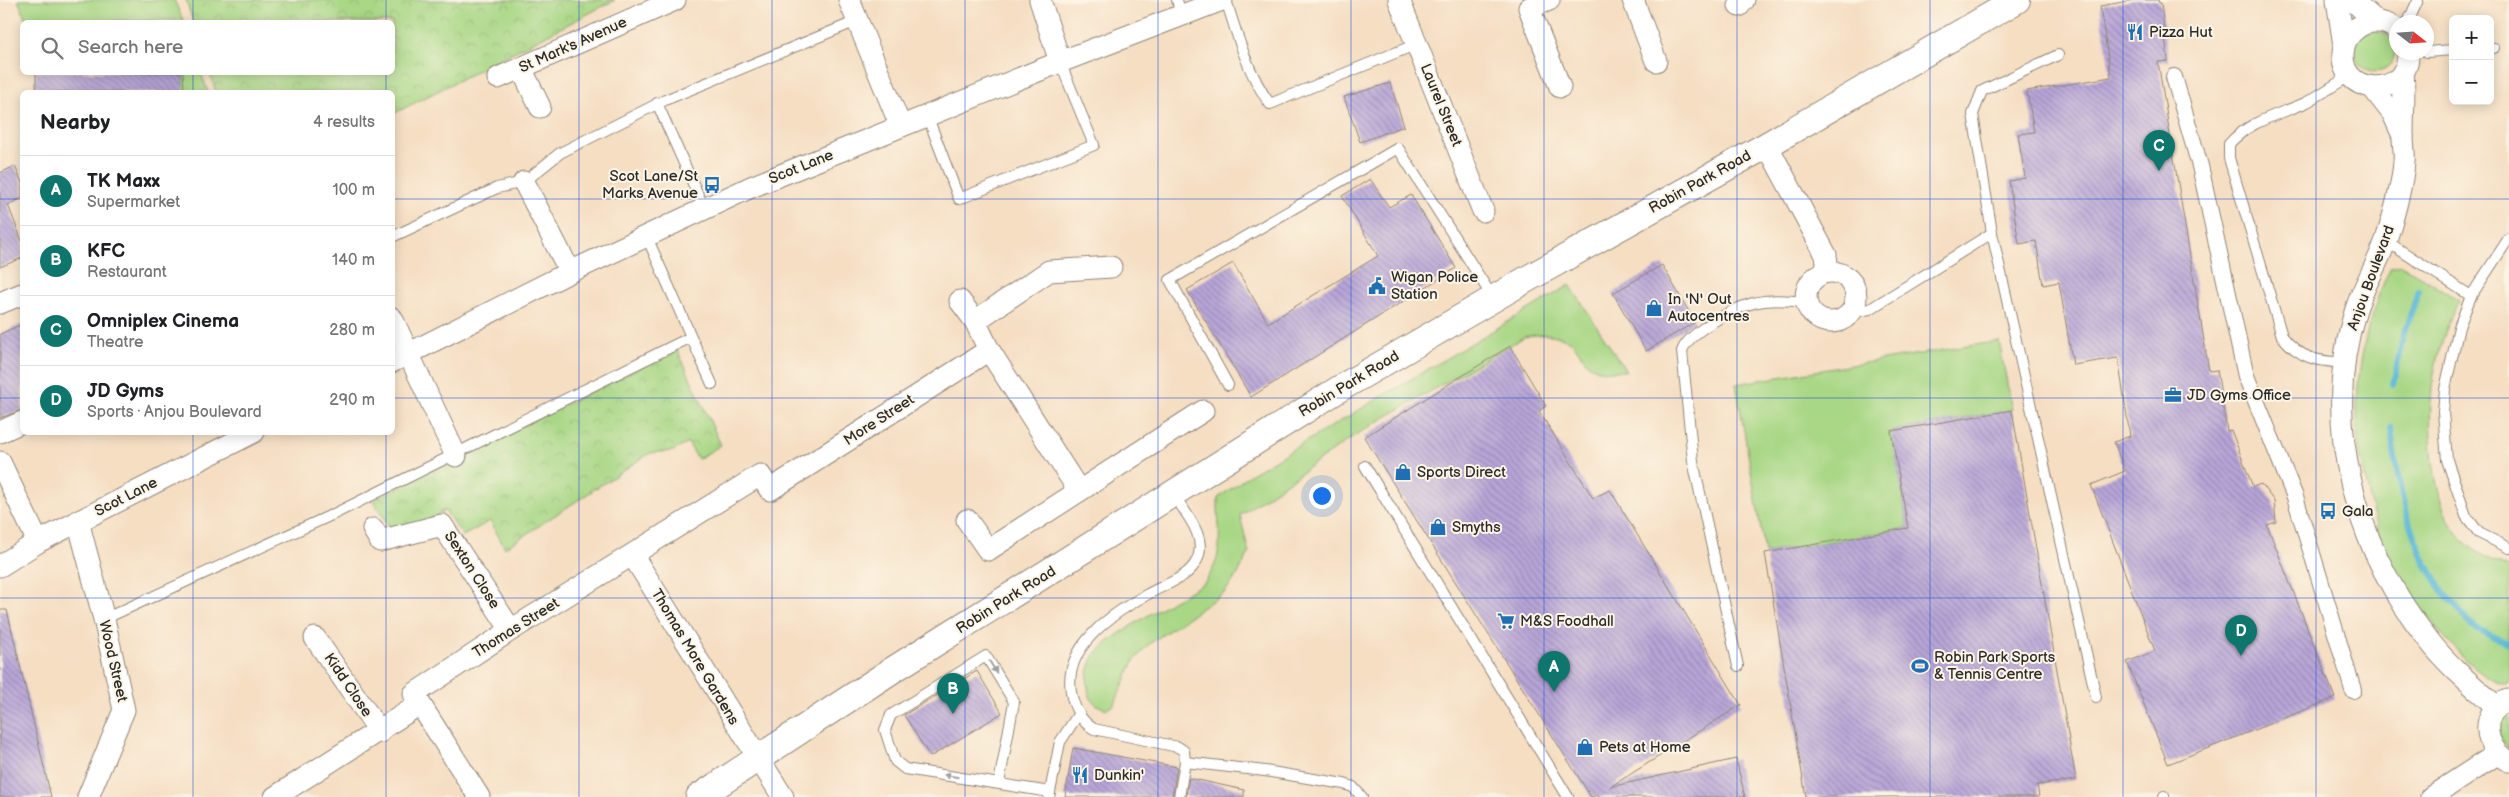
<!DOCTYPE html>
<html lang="en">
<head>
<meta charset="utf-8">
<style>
  :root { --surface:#fff; --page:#f6f6f6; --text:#202124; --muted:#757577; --line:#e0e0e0; --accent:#0f766e }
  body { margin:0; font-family:"Balsamiq Sans",sans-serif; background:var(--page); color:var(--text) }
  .controls { position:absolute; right:15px; top:15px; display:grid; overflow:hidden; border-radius:8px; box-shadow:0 2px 12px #0003 }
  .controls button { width:45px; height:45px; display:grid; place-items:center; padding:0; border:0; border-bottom:1px solid var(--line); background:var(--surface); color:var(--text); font:25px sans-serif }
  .compass { position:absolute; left:2389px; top:15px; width:45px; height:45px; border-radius:50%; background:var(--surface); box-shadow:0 2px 12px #0003; rotate:107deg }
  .you { position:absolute; left:1321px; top:495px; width:18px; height:18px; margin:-12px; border:4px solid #fff; border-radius:50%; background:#1a73e8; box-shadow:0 0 0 8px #1a73e833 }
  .badge { display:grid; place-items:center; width:32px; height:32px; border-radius:50%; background:var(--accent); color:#fff; font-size:16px; font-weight:700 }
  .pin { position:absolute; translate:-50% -41px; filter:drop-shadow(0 1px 2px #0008) }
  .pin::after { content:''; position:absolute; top:26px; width:18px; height:15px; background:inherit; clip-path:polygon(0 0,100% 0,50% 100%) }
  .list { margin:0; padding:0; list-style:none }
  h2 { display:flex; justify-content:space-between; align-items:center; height:65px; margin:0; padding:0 20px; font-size:21px }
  h2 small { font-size:16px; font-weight:400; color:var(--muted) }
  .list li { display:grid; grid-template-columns:32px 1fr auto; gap:15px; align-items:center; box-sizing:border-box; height:70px; padding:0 20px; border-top:1px solid var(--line) }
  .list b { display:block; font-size:19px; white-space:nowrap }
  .list p { margin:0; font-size:16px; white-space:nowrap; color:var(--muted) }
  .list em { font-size:16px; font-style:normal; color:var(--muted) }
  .icon { flex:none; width:28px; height:28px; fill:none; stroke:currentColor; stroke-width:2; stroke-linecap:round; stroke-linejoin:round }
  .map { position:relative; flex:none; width:2509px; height:797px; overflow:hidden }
  .search { position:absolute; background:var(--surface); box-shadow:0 2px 12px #0003; left:20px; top:20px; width:375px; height:55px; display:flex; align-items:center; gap:12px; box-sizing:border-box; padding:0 18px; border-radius:8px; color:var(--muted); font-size:19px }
  .panel { position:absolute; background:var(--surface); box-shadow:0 2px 12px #0003; left:20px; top:90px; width:375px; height:345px; border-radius:8px }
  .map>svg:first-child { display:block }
  .grass { fill:#a8d785; stroke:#6a8158 }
  .park { fill:url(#park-crowns); stroke:#6a8158 }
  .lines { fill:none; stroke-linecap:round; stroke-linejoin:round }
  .stream { stroke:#58b7d6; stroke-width:6 }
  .building { fill:url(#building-back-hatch) }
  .service-casing { stroke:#908476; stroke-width:12 }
  .pedestrian-casing { stroke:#908476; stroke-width:18 }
  .minor-casing { stroke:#908476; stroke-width:23 }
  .tertiary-casing { stroke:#908476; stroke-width:28 }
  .service { stroke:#fff; stroke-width:10 }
  .pedestrian { stroke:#fff; stroke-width:16 }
  .minor { stroke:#fff; stroke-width:21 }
  .tertiary { stroke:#fff; stroke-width:26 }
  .oneway { fill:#a0a0a0 }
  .grid { fill:none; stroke:#1d4ed8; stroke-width:1; stroke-opacity:0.55 }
  .labels { text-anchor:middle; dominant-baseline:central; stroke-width:4; stroke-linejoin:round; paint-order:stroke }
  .poi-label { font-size:15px; fill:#2b2b2b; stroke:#fcf5e5; text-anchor:start }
  .street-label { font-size:15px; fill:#2b2b2b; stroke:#fcf5e5 }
</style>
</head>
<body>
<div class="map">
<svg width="2509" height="797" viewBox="0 0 2509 797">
  <defs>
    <pattern id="park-crowns" width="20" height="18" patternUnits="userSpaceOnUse" patternTransform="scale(1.25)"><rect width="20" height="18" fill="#a8d785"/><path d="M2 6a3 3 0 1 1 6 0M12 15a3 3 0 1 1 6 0" fill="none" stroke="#91b973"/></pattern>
    <pattern id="building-back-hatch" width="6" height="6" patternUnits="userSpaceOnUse" patternTransform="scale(1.25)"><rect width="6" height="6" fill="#b7a6d8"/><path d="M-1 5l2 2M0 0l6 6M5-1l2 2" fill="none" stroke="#9587af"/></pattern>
  </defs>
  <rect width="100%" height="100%" fill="#fcf5e5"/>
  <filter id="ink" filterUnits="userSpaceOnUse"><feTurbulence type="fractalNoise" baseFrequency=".02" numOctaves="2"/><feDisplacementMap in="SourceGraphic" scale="10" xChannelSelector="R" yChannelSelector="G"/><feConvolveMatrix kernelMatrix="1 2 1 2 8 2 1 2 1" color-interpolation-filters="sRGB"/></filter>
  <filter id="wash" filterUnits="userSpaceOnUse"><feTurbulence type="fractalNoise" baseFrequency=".0096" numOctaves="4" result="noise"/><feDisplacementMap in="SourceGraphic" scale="20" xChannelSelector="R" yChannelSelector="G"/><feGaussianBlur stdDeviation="1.12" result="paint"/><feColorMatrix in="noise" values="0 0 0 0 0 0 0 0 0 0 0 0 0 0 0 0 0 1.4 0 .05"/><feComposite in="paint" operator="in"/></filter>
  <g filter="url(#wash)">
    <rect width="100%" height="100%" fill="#f5dec2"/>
    <g class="grass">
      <polygon points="18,0 174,0 183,20 184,22 182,20 27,22"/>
      <circle cx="2375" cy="51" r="20"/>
      <polygon points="183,73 201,73 208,92 184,92"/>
      <path d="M 2401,265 L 2459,300 C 2448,322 2440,345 2435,368 C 2426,412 2429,495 2456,532 C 2468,550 2490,559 2509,568 L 2509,684 C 2484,682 2453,648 2438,629 C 2422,609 2404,588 2392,565 C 2379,540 2372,512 2367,485 C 2364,471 2359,455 2358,440 C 2353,380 2365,321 2391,267 Z"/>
      <path d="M 1570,285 L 1626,371 C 1618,371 1607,372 1599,370 C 1587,367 1582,355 1575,346 C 1564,333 1540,333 1524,337 L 1357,434 L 1240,515 L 1249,553 L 1238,574 L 1225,592 L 1149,644 L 1134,661 L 1114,705 L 1106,709 C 1096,706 1089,700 1088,688 C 1086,677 1089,664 1095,655 C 1110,634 1179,598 1204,583 C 1227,553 1217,532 1218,498 L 1251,474 Z"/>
      <polygon points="1999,341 2012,410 1892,431 1908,528 1765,553 1736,384"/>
      <path d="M 2509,714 L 2509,749 C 2496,740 2497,723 2509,714 Z"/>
    </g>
    <g class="park">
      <polygon points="186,0 615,0 393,114 392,92 216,92 210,73 392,72 392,22 193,22"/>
      <polygon points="677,349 721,445 698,459 688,443 673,451 650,453 505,548 490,521 463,536 445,511 406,531 389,526 373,500"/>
    </g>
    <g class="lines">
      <g class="stream">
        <polyline points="2393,384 2404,332 2419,290"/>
        <path d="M 2391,427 C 2398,491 2411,557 2456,607 C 2462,613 2468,622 2474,627 C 2484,633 2498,638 2509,643"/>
      </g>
    </g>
    <g id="blocks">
      <g class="building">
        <polygon points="2134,0 2158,0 2159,3 2161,3 2168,61 2158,62 2209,371 2217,370 2227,431 2231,430 2253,487 2261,484 2274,501 2276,522 2267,525 2335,698 2168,764 2127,662 2155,651 2091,485 2125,471 2114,442 2130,436 2118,358 2073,365 2059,282 2043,285 2036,241 2019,244 2009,181 2025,178 2018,134 2034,132 2027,91 2111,77 2100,6"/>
        <polygon points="36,72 183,72 184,92 36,92"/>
        <polygon points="1390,83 1404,126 1360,142 1344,97"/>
        <polygon points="15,166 22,183 22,198 8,205 22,241 22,258 0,267 0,173"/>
        <polygon points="1370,179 1389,207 1411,195 1456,268 1251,397 1187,290 1233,263 1268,323 1378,256 1342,196"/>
        <polygon points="1662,265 1695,322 1646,351 1613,293"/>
        <polygon points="22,324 22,410 0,418 0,334"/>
        <polygon points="1510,346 1546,406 1539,411 1593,498 1610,490 1741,705 1610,787 1736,759 1745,797 1598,797 1598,795 1591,797 1364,437"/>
        <polygon points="2012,410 2076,780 2037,785 2039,797 1806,797 1765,553 1908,528 1891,431"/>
        <polygon points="0,610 7,610 51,797 0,797"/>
        <polygon points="977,671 1002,713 930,757 904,715"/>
        <polygon points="1073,748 1177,767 1172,797 1065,797"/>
        <polygon points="1189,778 1244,790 1244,797 1186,797"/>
      </g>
    </g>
  </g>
  <g filter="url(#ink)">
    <use href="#blocks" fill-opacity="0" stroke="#908476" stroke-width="1"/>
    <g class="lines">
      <g class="service-casing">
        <g id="service">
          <polyline points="1177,0 1181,15"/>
          <path d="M 1226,0 C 1237,35 1248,74 1270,104 L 1417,44"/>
          <polyline points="2408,22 2418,0"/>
          <polyline points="2490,48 2494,48"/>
          <polyline points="2426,52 2453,50"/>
          <polyline points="657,103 704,208"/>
          <polyline points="927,115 959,199 1094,145 1060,62"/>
          <polyline points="1992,233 2096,697"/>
          <polyline points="646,235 712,384"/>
          <polyline points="392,237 497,188 524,182 560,153 665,100 857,21"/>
          <polyline points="2509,238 2471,296 2459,327 2445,389 2443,412 2447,460 2466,516 2479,533 2509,548"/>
          <polyline points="2386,241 2471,296"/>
          <polyline points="1852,312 1870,309 1992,233 1973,114 1982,91 2058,55"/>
          <path d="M 2344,363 C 2317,361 2300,359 2282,336 L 2229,158 L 2229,144 C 2250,120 2279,115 2307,102 C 2322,94 2335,84 2350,76"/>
          <polyline points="1228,385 1170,280 1398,148 1493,298"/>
          <polyline points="1365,466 1568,797"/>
          <path d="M 1174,495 C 1185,513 1208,537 1197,560 C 1189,578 1165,584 1148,594 C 1113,613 1063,646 1071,692 C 1073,706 1081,722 1094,729 L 1178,747 L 1184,751 L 1185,762 L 1179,797"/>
          <polyline points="104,619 336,513 691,337"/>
          <path d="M 1738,666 L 1693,461 L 1682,351 C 1688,333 1731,310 1750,304 C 1767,298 1789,301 1807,302"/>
          <polyline points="1185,762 1265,771 1344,784 1353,787 1362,797"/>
          <polyline points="999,783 1014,702 986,656 891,715 885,730 895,761 905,769 1050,792"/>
          <polyline points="2164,796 2164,797"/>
          <polyline points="1049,797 1060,742 1079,713"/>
        </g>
      </g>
      <g class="pedestrian-casing">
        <polyline id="pedestrian" points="2174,77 2200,166 2246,376 2295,497 2353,690"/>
      </g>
      <g class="minor-casing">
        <g id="minor">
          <polyline points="849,0 900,125"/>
          <polyline points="1040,0 1060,62"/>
          <polyline points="1399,0 1483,211"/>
          <polyline points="1549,0 1529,8 1560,87"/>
          <polyline points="1633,0 1656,61"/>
          <polyline points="2337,0 2344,45"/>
          <polyline points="2352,0 2377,22"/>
          <polyline points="1739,6 1744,0"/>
          <path d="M 2396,29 C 2387,22 2375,20 2364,24 C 2354,28 2346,37 2344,47 C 2333,96 2410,102 2408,52"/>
          <polyline points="521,68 540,107"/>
          <path d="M 2403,72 C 2405,94 2403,114 2403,136 C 2403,145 2405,154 2404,162 C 2402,188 2394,215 2386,240 C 2378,263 2364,285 2356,309 C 2320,423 2355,546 2427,638 C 2446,664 2473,686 2497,707"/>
          <polyline points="498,78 675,0"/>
          <polyline points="2372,87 2393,114 2403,136"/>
          <polyline points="1767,145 1826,255 1828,272"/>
          <polyline points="524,182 570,272"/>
          <circle cx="1831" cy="297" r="25"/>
          <polyline points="960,301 975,321 989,350 1079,491"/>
          <polyline points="0,303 22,294"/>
          <polyline points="392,318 456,456"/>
          <polyline points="975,321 1049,271 1111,267"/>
          <polyline points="392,362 570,272 751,187 1060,62 1222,0"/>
          <polyline points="0,432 22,422"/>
          <polyline points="0,462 38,542"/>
          <polyline points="967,520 988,550 1203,411"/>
          <polyline points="78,521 104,619 124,710 88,797"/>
          <polyline points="373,529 380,541 442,525 511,630"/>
          <path d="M 633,556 C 684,636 732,717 783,797"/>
          <polyline points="0,566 38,542 254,432"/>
          <polyline points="315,638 380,732"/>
          <path d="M 2508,700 C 2479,710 2483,750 2509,761"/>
          <polyline points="420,704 479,797"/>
          <polyline points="275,797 420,704 414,694 511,630 760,475 770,490 989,350"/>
          <polyline points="2431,797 2497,754"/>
        </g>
      </g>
      <g class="tertiary-casing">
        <polyline id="tertiary" points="699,797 891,671 1339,389 1527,279 1767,145 2017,0"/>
      </g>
      <use href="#service" class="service"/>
      <use href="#pedestrian" class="pedestrian"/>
      <use href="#minor" class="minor"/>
      <use href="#tertiary" class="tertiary"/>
    </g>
    <defs><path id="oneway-solid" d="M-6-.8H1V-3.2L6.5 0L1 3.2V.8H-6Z" transform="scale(1.25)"/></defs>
    <g class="oneway">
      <use href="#oneway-solid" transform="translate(993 667) rotate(59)"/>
      <use href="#oneway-solid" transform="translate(951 776) rotate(-171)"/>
    </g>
  </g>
  <path class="grid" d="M 193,0 L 193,22M 386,0 L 386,22M 579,0 L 579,797M 772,0 L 772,797M 965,0 L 965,797M 1158,0 L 1158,797M 1351,0 L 1351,797M 1544,0 L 1544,797M 1737,0 L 1737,797M 1930,0 L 1930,797M 2123,0 L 2123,797M 2316,0 L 2316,797M 193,72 L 193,92M 386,72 L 386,92M 0,199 L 22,199M 392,199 L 2509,199M 0,398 L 22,398M 392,398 L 2509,398M 193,432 L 193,797M 386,432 L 386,797M 0,598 L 2509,598"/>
  <defs>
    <g id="restaurant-bare" transform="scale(1.35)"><path d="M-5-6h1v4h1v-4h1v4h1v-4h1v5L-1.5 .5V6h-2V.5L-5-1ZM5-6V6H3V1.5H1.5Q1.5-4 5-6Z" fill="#1f6fb2" stroke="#fcf5e5" stroke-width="2.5" paint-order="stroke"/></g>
    <g id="bus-bare" transform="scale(1.35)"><path d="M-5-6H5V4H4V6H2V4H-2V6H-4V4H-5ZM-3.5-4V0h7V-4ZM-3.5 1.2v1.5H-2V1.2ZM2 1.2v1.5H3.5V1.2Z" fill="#1f6fb2" stroke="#fcf5e5" stroke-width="2.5" paint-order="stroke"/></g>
    <g id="civic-bare" transform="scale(1.35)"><path d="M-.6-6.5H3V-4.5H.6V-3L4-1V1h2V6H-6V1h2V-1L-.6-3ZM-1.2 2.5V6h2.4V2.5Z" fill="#1f6fb2" stroke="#fcf5e5" stroke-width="2.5" paint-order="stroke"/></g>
    <g id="shop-bare" transform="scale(1.35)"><path d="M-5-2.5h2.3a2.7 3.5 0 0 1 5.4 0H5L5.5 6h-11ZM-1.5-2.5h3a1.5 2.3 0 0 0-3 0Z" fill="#1f6fb2" stroke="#fcf5e5" stroke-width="2.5" paint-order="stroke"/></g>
    <g id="office-bare" transform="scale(1.35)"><path d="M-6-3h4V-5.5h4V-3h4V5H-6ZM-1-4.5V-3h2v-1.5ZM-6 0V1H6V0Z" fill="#1f6fb2" stroke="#fcf5e5" stroke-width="2.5" paint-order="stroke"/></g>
    <g id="supermarket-bare" transform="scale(1.35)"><path d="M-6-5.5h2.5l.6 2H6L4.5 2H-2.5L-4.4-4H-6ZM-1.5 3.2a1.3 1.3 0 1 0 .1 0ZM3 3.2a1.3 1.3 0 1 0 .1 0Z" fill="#1f6fb2" stroke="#fcf5e5" stroke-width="2.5" paint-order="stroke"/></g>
    <g id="stadium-bare" transform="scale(1.35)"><path d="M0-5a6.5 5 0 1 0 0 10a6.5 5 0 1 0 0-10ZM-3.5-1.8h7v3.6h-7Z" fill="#1f6fb2" stroke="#fcf5e5" stroke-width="2.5" paint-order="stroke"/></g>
  </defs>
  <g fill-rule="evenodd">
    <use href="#restaurant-bare" x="2135" y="32"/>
    <use href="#bus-bare" x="712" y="185"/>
    <use href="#civic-bare" x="1377" y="286"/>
    <use href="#shop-bare" x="1654" y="308"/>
    <use href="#office-bare" x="2173" y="395"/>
    <use href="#shop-bare" x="1403" y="472"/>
    <use href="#bus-bare" x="2328" y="511"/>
    <use href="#shop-bare" x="1438" y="527"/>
    <use href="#supermarket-bare" x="1506" y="621"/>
    <use href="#stadium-bare" x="1920" y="666"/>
    <use href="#shop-bare" x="1585" y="747"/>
    <use href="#restaurant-bare" x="1080" y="775"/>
  </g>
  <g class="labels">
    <g class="poi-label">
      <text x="2149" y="32">Pizza Hut</text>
      <text x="698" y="176" text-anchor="end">Scot Lane/St<tspan x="698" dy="17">Marks Avenue</tspan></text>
      <text x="1391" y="277">Wigan Police<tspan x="1391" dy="17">Station</tspan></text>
      <text x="1668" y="299">In 'N' Out<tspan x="1668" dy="17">Autocentres</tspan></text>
      <text x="2187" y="395">JD Gyms Office</text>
      <text x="1417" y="472">Sports Direct</text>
      <text x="2342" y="511">Gala</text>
      <text x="1452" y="527">Smyths</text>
      <text x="1520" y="621">M&amp;S Foodhall</text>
      <text x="1934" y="657">Robin Park Sports<tspan x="1934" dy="17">&amp; Tennis Centre</tspan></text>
      <text x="1599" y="747">Pets at Home</text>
      <text x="1094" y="775">Dunkin'</text>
    </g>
    <g class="street-label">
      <text transform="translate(573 45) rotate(-24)">St Mark's Avenue</text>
      <text transform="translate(1441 105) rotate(68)">Laurel Street</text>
      <text transform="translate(801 167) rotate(-22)">Scot Lane</text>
      <text transform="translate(1700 182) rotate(-29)">Robin Park Road</text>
      <text transform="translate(2371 278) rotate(-70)">Anjou Boulevard</text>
      <text transform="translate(1349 384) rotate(-31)">Robin Park Road</text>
      <text transform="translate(879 420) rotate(-33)">More Street</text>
      <text transform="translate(126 497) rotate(-27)">Scot Lane</text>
      <text transform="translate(472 570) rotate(57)">Sexton Close</text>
      <text transform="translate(1006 600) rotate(-32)">Robin Park Road</text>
      <text transform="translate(516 628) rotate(-32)">Thomas Street</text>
      <text transform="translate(695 657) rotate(59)">Thomas More Gardens</text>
      <text transform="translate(113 661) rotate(77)">Wood Street</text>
      <text transform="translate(348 685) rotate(56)">Kidd Close</text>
    </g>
  </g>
</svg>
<div class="controls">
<button>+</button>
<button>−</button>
</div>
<svg class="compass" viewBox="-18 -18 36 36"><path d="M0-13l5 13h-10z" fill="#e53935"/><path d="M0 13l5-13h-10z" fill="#757577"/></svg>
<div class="you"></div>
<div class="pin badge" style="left:1554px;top:692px">A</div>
<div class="pin badge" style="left:953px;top:714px">B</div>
<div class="pin badge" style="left:2159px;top:171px">C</div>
<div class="pin badge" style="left:2241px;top:656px">D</div>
<div class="search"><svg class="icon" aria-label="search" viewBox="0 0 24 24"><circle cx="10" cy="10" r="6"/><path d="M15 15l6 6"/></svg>Search here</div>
<section class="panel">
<h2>Nearby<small>4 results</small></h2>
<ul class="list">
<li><span class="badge">A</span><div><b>TK Maxx</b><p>Supermarket</p></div><em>100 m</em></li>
<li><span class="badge">B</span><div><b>KFC</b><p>Restaurant</p></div><em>140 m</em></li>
<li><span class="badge">C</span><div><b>Omniplex Cinema</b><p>Theatre</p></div><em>280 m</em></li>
<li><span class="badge">D</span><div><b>JD Gyms</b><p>Sports · Anjou Boulevard</p></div><em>290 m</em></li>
</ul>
</section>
</div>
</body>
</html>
